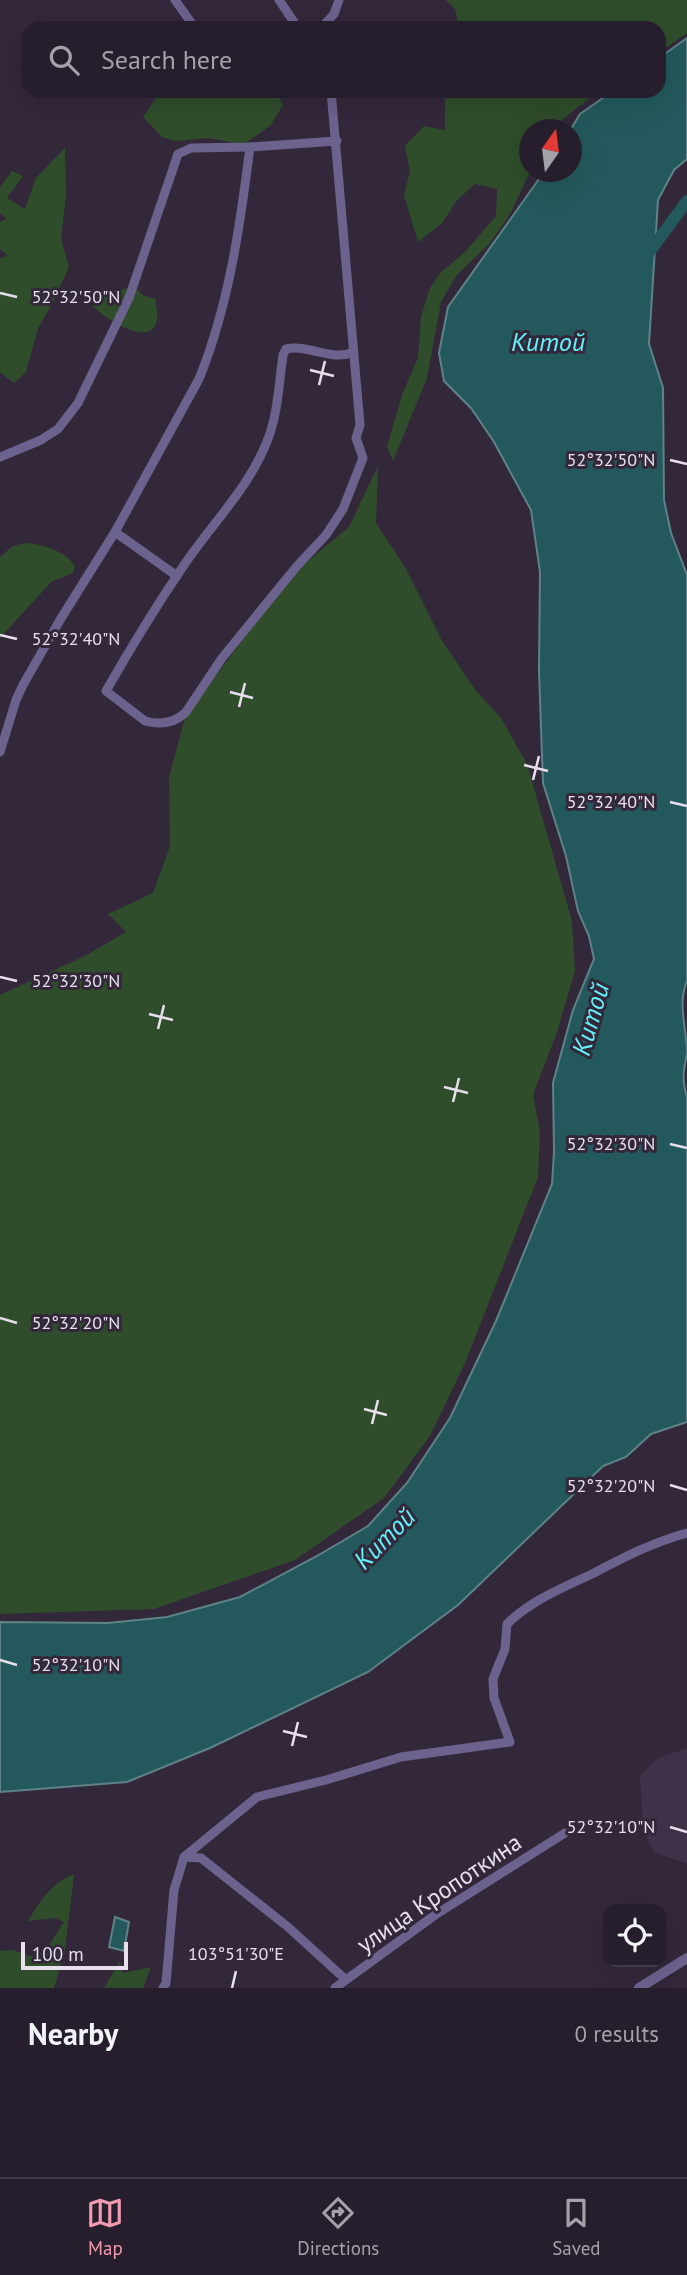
<!DOCTYPE html>
<html lang="en">
<head>
<meta charset="utf-8">
<style>
  :root { --surface:#261e2c; --page:#322b38; --text:#f1f3f6; --muted:#a4a2a9; --line:#423c48; --accent:#f29ab0 }
  body { margin:0; font-family:"PT Sans",sans-serif; background:var(--page); color:var(--text) }
  .controls { position:absolute; right:21px; bottom:21px; display:grid; overflow:hidden; border-radius:14px; box-shadow:0 7px 28px #0002 }
  .controls button { width:63px; height:63px; display:grid; place-items:center; padding:0; border:0; border-bottom:2px solid var(--line); background:var(--surface); color:var(--text); font:35px sans-serif }
  .compass { position:absolute; left:519px; top:119px; width:63px; height:63px; border-radius:50%; background:var(--surface); box-shadow:0 7px 28px #0002; rotate:14deg }
  .scale { position:absolute; left:21px; bottom:18px; width:107px; box-sizing:border-box; padding-left:7px; border:4px solid #e7e0ec; border-top:0; font-size:19px; line-height:24px; white-space:nowrap; color:#e7e0ec; -webkit-text-stroke:5px #33283a; paint-order:stroke }
  .list { margin:0; padding:0; list-style:none }
  h2 { display:flex; justify-content:space-between; align-items:center; height:91px; margin:0; padding:0 28px; font-size:30px }
  h2 small { font-size:23px; font-weight:400; color:var(--muted) }
  .icon { flex:none; width:38px; height:38px; fill:none; stroke:currentColor; stroke-width:2; stroke-linecap:round; stroke-linejoin:round }
  .map { position:relative; flex:none; width:687px; height:1988px; overflow:hidden }
  .search { position:absolute; background:var(--surface); box-shadow:0 7px 28px #0002; left:21px; right:21px; top:21px; height:77px; display:flex; align-items:center; gap:18px; box-sizing:border-box; padding:0 24px; border-radius:21px; color:var(--muted); font-size:26px }
  .sheet { height:189px; background:var(--surface) }
  nav { display:flex; justify-content:space-around; align-items:center; box-sizing:border-box; height:98px; border-top:2px solid var(--line); background:var(--surface); font-size:19px; color:var(--muted) }
  nav a { display:grid; justify-items:center; gap:4px }
  nav .on { color:var(--accent) }
  .map>svg:first-child { display:block }
  .built { fill:#3e3148 }
  .green { fill:#2f4d2b }
  .water { fill:#23595c; stroke:#5e8287; stroke-width:2 }
  .lines { fill:none; stroke-linecap:round; stroke-linejoin:round }
  .river { stroke:#23595c; stroke-width:12 }
  .minor { stroke:#6c628e; stroke-width:9 }
  .tertiary { stroke:#6c628e; stroke-width:10 }
  .ticks { fill:none; stroke:#e7e0ec; stroke-width:2.5 }
  .labels { text-anchor:middle; dominant-baseline:central; stroke-width:6; stroke-linejoin:round; paint-order:stroke }
  .street-label { font-size:24px; fill:#e7e0ec; stroke:#33283a }
  .water-label { font-size:26px; font-style:italic; fill:#61f3fc; stroke:#33283a }
  .ticks-label { font-size:18px; text-anchor:middle; fill:#e7e0ec; stroke:#33283a; stroke-width:6; stroke-linejoin:round; paint-order:stroke }
</style>
</head>
<body>
<div class="map">
<svg width="687" height="1988" viewBox="0 0 687 1988">
  <rect width="100%" height="100%" fill="#33283a"/>
  <polygon class="built" points="687,1748 687,1864 654,1852 643,1828 640,1775 658,1758"/>
  <g class="green">
    <polygon points="446,0 687,0 687,33 659,53 659,28 459,28 455,9"/>
    <polygon points="164,91 276,91 283,105 270,126 244,144 208,138 175,141 162,137 143,117 160,92"/>
    <polygon points="445,91 598,91 562,120 555,129 530,130 530,172 510,214 490,243 456,276 441,302 427,378 393,461 387,446 403,392 418,358 421,317 430,288 440,273 465,252 496,216 497,189 475,184 456,201 443,222 418,242 404,195 410,171 405,146 424,126 445,130"/>
    <polygon points="65,148 66,195 61,239 69,267 52,304 38,328 26,372 14,383 0,372 0,258 8,256 0,249 0,222 7,218 0,214 0,187 12,171 23,176 7,198 25,209 36,178"/>
    <path d="M 134,287 L 143,295 L 155,299 C 169,355 116,328 94,307 L 93,301 L 100,294 Z"/>
    <polygon points="378,466 376,523 405,567 441,639 476,691 501,718 527,764 572,921 575,971 557,1032 533,1095 540,1132 538,1177 465,1363 430,1436 384,1498 295,1560 154,1609 0,1614 0,995 85,956 126,932 108,914 153,893 170,846 169,778 185,717 290,576 349,527"/>
    <path d="M 25,543 C 41,544 68,551 75,567 L 73,573 L 51,582 L 0,638 L 0,557 L 13,546 Z"/>
    <path d="M 74,1874 L 65,1950 L 54,1988 L 0,1988 L 0,1951 L 12,1950 L 34,1957 L 48,1947 L 64,1922 L 55,1918 L 28,1921 C 39,1902 53,1882 74,1874 Z"/>
    <polygon points="120,1961 122,1973 151,1967 143,1988 104,1988"/>
  </g>
  <g class="water">
    <path d="M 687,38 L 687,159 L 674,170 L 658,200 L 649,344 L 663,388 L 664,500 L 671,533 L 687,575 L 687,981 C 677,1004 687,1029 687,1053 C 684,1071 681,1077 687,1097 L 687,1422 L 651,1434 L 626,1457 L 603,1466 L 458,1605 L 368,1672 L 210,1748 L 127,1782 L 0,1792 L 0,1622 L 108,1623 L 167,1617 L 240,1597 L 317,1556 L 368,1526 L 407,1483 L 450,1418 L 496,1321 L 552,1184 L 554,1152 L 553,1083 L 573,1010 L 594,959 L 589,936 L 578,911 L 566,856 L 543,783 L 539,671 L 540,572 L 531,510 L 494,442 L 471,408 L 444,381 L 439,353 L 448,307 L 544,172 L 572,172 L 571,129 L 580,114 L 613,91 L 659,91 L 659,58 Z"/>
    <polygon points="115,1917 129,1922 124,1951 109,1947"/>
  </g>
  <g class="lines">
    <polyline class="river" points="645,258 687,201"/>
    <g class="minor">
      <polyline points="175,0 195,28"/>
      <polyline points="279,0 298,28"/>
      <polyline points="321,28 334,14 339,0"/>
      <polyline points="251,91 263,91"/>
      <path d="M 331,91 L 360,425 L 356,438 L 363,458 L 343,509 L 326,535 L 297,566 L 222,658 L 186,712 C 175,723 160,725 145,721 L 106,691 C 130,649 155,608 182,568 C 211,524 249,489 268,439 C 278,413 279,382 283,355 L 286,349 C 309,344 332,362 353,352"/>
      <polyline points="0,457 41,440 58,429 78,403 129,298 178,154 191,148 250,147 337,141"/>
      <polyline points="115,532 177,576"/>
      <path d="M 0,752 L 16,700 L 23,685 L 60,620 L 115,532 L 199,379 C 229,305 240,226 250,147"/>
      <polyline points="184,1857 201,1858 288,1927 345,1979"/>
      <path d="M 163,1988 L 166,1983 L 174,1890 L 184,1857 L 257,1797 L 326,1780 L 401,1757 L 510,1742 L 494,1698 L 493,1679 L 505,1649 L 507,1624 C 530,1601 562,1588 592,1574 C 623,1558 653,1542 687,1533"/>
      <polyline points="335,1988 435,1915 565,1833"/>
    </g>
    <polyline class="tertiary" points="639,1988 687,1958"/>
  </g>
  <path class="ticks" d="M 0,293 L 17,297M 310,370 L 334,376M 319,385 L 325,361M 670,460 L 687,464M 0,635 L 17,639M 230,692 L 253,698M 239,707 L 245,683M 524,765 L 548,771M 533,780 L 539,756M 670,802 L 687,806M 0,977 L 17,981M 149,1014 L 173,1020M 158,1029 L 164,1005M 444,1087 L 468,1093M 453,1102 L 459,1078M 670,1144 L 687,1148M 0,1318 L 17,1323M 364,1409 L 387,1415M 372,1424 L 378,1400M 670,1485 L 687,1490M 0,1660 L 17,1665M 283,1731 L 307,1737M 292,1746 L 298,1722M 670,1827 L 687,1832M 232,1988 L 236,1971"/>
  <g class="labels">
    <g class="street-label">
      <text transform="translate(439 1893) rotate(-34)">улица Кропоткина</text>
    </g>
    <g class="water-label">
      <text x="548" y="341">Китой</text>
      <text transform="translate(590 1019) rotate(-74)">Китой</text>
      <text transform="translate(384 1538) rotate(-45)">Китой</text>
    </g>
  </g>
  <g class="ticks-label">
    <text x="76" y="303">52°32'50"N</text>
    <text x="611" y="466">52°32'50"N</text>
    <text x="76" y="645">52°32'40"N</text>
    <text x="611" y="808">52°32'40"N</text>
    <text x="76" y="987">52°32'30"N</text>
    <text x="611" y="1150">52°32'30"N</text>
    <text x="76" y="1329">52°32'20"N</text>
    <text x="611" y="1492">52°32'20"N</text>
    <text x="76" y="1671">52°32'10"N</text>
    <text x="611" y="1833">52°32'10"N</text>
    <text x="236" y="1960">103°51'30"E</text>
  </g>
</svg>
<div class="controls">
<button><svg class="icon" aria-label="locate" viewBox="0 0 24 24"><circle cx="12" cy="12" r="6"/><path d="M12 2v4M12 18v4M2 12h4M18 12h4"/></svg></button>
</div>
<svg class="compass" viewBox="-18 -18 36 36"><path d="M0-13l5 13h-10z" fill="#e53935"/><path d="M0 13l5-13h-10z" fill="#a4a2a9"/></svg>
<div class="scale">100 m</div>
<div class="search"><svg class="icon" aria-label="search" viewBox="0 0 24 24"><circle cx="10" cy="10" r="6"/><path d="M15 15l6 6"/></svg>Search here</div>
</div>
<section class="sheet">
<h2>Nearby<small>0 results</small></h2>
<ul class="list">
</ul>
</section>
<nav>
<a class="on"><svg class="icon" aria-label="map" viewBox="0 0 24 24"><path d="M3 6l6-2 6 2 6-2v14l-6 2-6-2-6 2zM9 4v14M15 6v14"/></svg>Map</a>
<a><svg class="icon" aria-label="directions" viewBox="0 0 24 24"><path d="M12 3l9 9-9 9-9-9zM9 14v-3h6M13 9l2 2-2 2"/></svg>Directions</a>
<a><svg class="icon" aria-label="saved" viewBox="0 0 24 24"><path d="M7 4h10v16l-5-4-5 4z"/></svg>Saved</a>
</nav>
</body>
</html>
